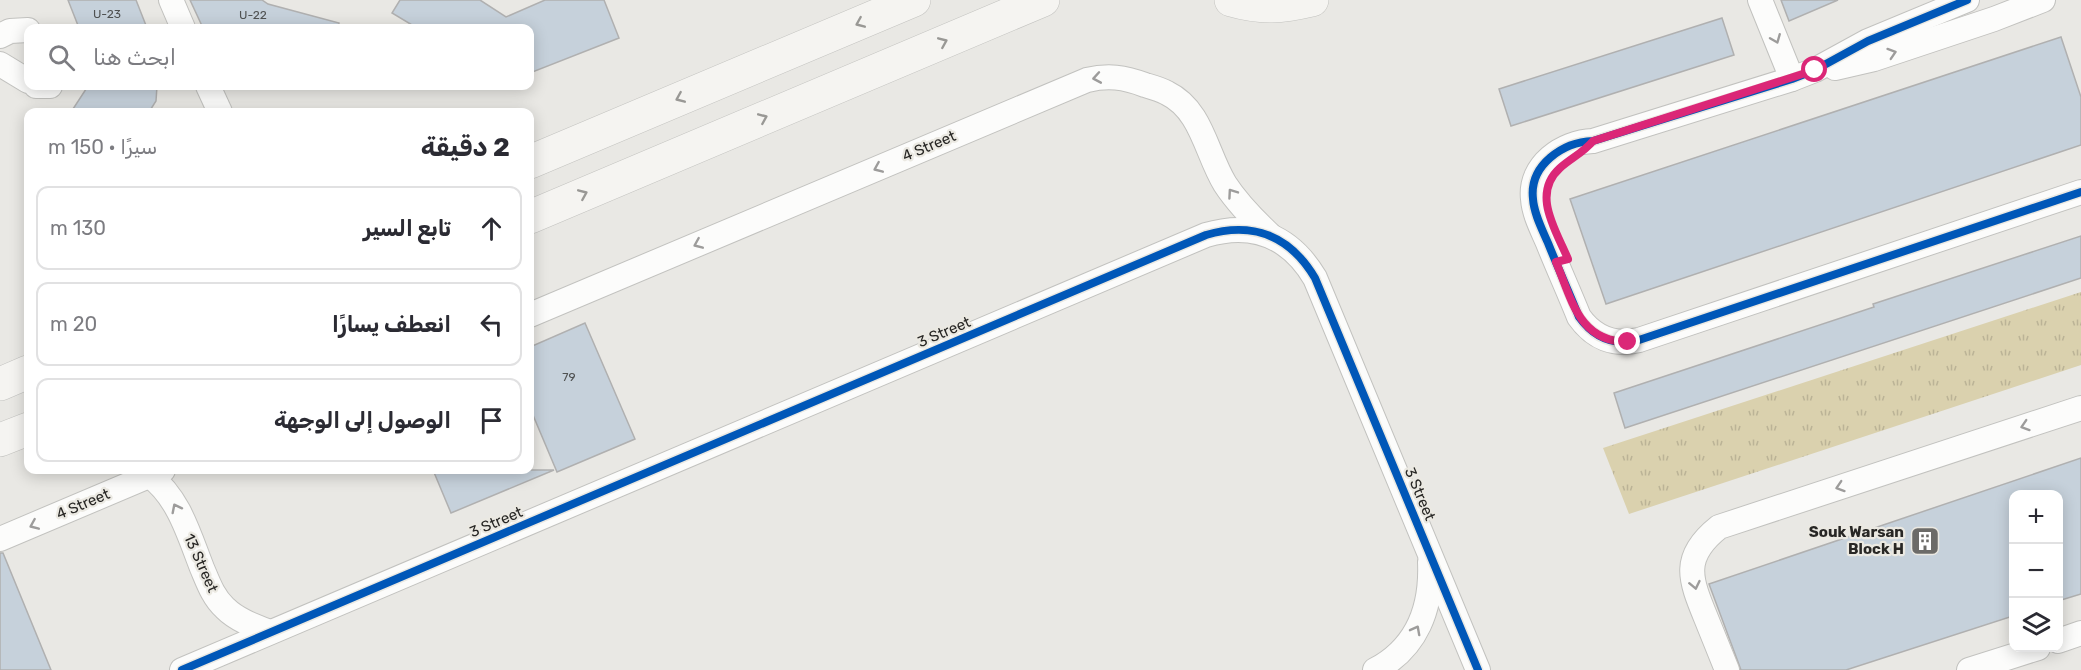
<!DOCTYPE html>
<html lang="ar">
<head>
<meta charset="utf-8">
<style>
  :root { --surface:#fff; --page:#f7f7f7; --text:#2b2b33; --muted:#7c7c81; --line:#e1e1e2 }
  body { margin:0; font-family:Rubik,"Noto Sans Arabic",sans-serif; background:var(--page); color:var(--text); direction:rtl }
  .controls { position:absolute; right:18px; bottom:18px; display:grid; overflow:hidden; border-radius:12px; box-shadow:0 3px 15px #0003 }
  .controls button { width:54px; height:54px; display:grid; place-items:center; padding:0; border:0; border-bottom:2px solid var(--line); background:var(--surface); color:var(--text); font:30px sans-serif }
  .stop { position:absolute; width:18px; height:18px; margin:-14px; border:4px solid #db2777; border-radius:50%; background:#fff }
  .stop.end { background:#db2777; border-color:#fff; box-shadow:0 2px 6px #0008 }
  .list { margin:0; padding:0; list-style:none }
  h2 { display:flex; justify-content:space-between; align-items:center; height:78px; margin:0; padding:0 24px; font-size:26px }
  h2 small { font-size:20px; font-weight:400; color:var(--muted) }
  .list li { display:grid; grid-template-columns:39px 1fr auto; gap:18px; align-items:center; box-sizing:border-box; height:84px; margin:0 12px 12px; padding:0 12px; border:2px solid var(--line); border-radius:12px }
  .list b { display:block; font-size:22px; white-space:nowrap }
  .list em { font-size:20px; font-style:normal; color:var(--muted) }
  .icon { flex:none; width:33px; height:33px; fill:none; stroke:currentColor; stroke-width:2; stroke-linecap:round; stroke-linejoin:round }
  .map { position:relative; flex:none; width:2081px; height:670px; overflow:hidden; direction:ltr }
  .search { position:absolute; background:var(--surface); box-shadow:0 3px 15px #0003; left:24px; top:24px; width:510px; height:66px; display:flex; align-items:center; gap:15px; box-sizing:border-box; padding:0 21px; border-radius:12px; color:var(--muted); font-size:22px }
  .panel { position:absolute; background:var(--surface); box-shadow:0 3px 15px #0003; left:24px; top:108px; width:510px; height:366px; border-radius:12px; direction:rtl }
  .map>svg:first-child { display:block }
  .grass { fill:url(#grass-tufts) }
  .building { fill:#c6d1db; stroke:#b0b0b0; stroke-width:1.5 }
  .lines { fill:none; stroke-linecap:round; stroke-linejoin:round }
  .street-casing { stroke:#c2c2bf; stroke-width:26 }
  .secondary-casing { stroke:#c2c2bf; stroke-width:34 }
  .street { stroke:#fcfcfb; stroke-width:24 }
  .secondary { stroke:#f5f4f1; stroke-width:33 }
  .cycleway-casing { stroke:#ebe9e2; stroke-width:11 }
  .cycleway { stroke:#0057b8; stroke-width:8 }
  .oneway { stroke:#999895 }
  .oneway2 { stroke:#9d9c9b }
  .route { stroke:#db2777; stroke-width:8 }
  .labels { text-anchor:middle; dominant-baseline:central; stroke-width:4.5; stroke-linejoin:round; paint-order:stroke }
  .number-label { font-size:12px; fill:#505252 }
  .street-label { font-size:15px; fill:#282725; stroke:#ebe9e2 }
  .poi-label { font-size:15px; font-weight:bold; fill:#282725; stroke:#ebe9e2; text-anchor:end }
</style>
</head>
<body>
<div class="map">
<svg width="2081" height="670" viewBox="0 0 2081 670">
  <defs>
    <pattern id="grass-tufts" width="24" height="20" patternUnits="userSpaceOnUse" patternTransform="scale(1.5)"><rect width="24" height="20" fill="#dad1ae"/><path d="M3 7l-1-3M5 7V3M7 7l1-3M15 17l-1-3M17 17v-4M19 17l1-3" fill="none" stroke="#bbb396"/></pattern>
  </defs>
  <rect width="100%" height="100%" fill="#e9e8e4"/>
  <polygon class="grass" points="2081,292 2081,365 1629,514 1603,448"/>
  <g class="building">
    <polygon points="68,0 136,0 147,28 79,28"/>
    <polygon points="190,0 262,0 268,4 339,23 338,28 203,28"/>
    <polygon points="400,0 480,0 506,17 545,0 604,0 619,38 530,73 530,28 417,28 392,13"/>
    <polygon points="1781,0 1838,0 1789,21"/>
    <polygon points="1722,18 1734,55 1511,126 1499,89"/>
    <polygon points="2061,37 2081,97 2081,145 1606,304 1570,199"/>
    <polygon points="88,86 157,86 156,101 149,112 71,112"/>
    <polygon points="2081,236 2081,278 1625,428 1614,393 1874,307 1873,304"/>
    <polygon points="585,323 635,439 557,472 530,408 530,347"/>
    <polygon points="2081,458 2081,594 2058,601 2058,495 2013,495 2013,616 1846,670 1741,670 1709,584"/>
    <polygon points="433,470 554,470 451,513"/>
    <polygon points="0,553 3,553 51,670 0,670"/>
  </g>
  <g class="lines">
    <g class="street-casing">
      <g id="street">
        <polyline points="171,0 183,28"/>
        <polyline points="1760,0 1792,79"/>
        <path d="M 1967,0 L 1868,41 L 1815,70 L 1792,79 L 1593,141 C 1563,142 1529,165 1533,199 C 1534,214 1542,229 1548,243 C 1558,268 1569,292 1579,317 C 1594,338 1614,346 1639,340 L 2081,192"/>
        <polyline points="0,36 10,31 28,30"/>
        <polyline points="0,64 28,81"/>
        <polyline points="1835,68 1874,59 1994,19 2043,0"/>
        <polyline points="36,86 50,86"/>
        <polyline points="208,86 220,112"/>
        <path d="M 530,315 L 1087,80 C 1108,75 1124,77 1145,85 C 1152,87 1160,89 1167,93 C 1202,110 1206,153 1225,184 C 1238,204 1254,220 1271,236"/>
        <path d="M 150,476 C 179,498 189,535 202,568 C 208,582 213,597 225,608 C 237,620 254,626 270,632"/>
        <polyline points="0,539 163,470"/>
        <polyline points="2058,641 2081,633"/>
        <path d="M 182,670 L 1206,235 C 1253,221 1290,236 1315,278 L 1478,670"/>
        <path d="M 1375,670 C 1417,648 1432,608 1430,562"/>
        <path d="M 1727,670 C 1720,653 1713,635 1706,618 C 1690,579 1681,557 1719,527 L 2081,408"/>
        <polyline points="1969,670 2038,648"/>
      </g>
    </g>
    <g class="secondary-casing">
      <g id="secondary">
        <path d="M 1231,0 C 1262,9 1282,7 1312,0"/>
        <polyline points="530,162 914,0"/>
        <polyline points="530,217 1043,0"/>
        <polyline points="0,384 28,372"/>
        <polyline points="0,440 28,429"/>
      </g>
    </g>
    <use href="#street" class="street"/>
    <use href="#secondary" class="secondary"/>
    <g class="cycleway-casing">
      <g id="cycleway">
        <path d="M 1967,0 L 1868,41 L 1815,70 L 1792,79 L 1593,141 C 1563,142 1529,165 1533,199 C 1534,214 1542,229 1548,243 C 1558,268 1569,292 1579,317 C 1594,338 1614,346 1639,340 L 2081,192"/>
        <path d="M 182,670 L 1206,235 C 1253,221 1290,236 1315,278 L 1478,670"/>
      </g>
    </g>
    <use href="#cycleway" class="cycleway"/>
  </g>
  <defs><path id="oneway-chevron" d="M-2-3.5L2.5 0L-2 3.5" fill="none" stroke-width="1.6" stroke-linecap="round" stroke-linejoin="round" transform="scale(1.5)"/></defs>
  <g class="oneway">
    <use href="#oneway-chevron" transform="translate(860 23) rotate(157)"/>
    <use href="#oneway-chevron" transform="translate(943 42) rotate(-23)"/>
    <use href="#oneway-chevron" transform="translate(680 98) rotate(157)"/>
    <use href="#oneway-chevron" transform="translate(763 118) rotate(-23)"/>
    <use href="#oneway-chevron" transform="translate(583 194) rotate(-23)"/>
  </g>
  <g class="oneway2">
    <use href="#oneway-chevron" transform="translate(1776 39) rotate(68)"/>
    <use href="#oneway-chevron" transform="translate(1892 53) rotate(-18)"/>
    <use href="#oneway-chevron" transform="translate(1097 78) rotate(170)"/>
    <use href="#oneway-chevron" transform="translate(878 168) rotate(157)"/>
    <use href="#oneway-chevron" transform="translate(1232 193) rotate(-125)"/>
    <use href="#oneway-chevron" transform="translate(698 244) rotate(157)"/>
    <use href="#oneway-chevron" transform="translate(2025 426) rotate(162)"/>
    <use href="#oneway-chevron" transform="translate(1840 487) rotate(162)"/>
    <use href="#oneway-chevron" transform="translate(176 508) rotate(-117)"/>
    <use href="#oneway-chevron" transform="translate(34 525) rotate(157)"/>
    <use href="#oneway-chevron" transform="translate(1695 585) rotate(78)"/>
    <use href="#oneway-chevron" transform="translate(1416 630) rotate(-62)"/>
  </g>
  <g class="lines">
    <path class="route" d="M 1628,342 C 1579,342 1572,300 1556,262 L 1568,259 C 1556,230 1531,194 1560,168 C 1571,158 1583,153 1593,141 L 1815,70"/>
  </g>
  <defs>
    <g id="building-square" transform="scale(1.5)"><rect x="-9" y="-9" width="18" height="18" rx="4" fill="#6c6b68" stroke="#ebe9e2"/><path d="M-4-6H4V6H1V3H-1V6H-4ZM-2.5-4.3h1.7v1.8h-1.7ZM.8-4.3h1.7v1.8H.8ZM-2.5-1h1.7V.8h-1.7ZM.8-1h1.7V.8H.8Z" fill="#fff"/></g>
  </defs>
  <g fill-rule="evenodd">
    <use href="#building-square" x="1925" y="541"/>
  </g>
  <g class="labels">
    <g class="number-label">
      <text x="107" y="14">U-23</text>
      <text x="253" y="15">U-22</text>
      <text x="569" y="377">79</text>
    </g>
    <g class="street-label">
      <text transform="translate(929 146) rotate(-23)">4 Street</text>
      <text transform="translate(944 332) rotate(-23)">3 Street</text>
      <text transform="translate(1420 494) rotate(67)">3 Street</text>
      <text transform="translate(83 504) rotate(-23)">4 Street</text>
      <text transform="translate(496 522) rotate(-23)">3 Street</text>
      <text transform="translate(201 563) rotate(66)">13 Street</text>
    </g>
    <g class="poi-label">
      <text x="1904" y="532">Souk Warsan<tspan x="1904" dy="17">Block H</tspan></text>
    </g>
  </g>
</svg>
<div class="controls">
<button>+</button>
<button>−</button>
<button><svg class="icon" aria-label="layers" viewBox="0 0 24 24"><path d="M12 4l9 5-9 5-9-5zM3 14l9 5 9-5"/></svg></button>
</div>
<div class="stop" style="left:1815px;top:70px"></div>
<div class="stop end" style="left:1628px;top:342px"></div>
<div class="search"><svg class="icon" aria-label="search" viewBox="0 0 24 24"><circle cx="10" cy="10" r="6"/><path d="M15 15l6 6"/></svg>ابحث هنا</div>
<section class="panel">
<h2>2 دقيقة<small>سيرًا · 150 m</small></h2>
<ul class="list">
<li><svg class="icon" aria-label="ahead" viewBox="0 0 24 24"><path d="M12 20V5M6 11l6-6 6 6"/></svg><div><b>تابع السير</b></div><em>130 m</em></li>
<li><svg class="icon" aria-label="left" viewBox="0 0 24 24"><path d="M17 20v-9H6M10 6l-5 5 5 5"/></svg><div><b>انعطف يسارًا</b></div><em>20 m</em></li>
<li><svg class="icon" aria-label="arrive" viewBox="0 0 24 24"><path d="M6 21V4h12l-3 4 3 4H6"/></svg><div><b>الوصول إلى الوجهة</b></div></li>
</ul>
</section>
</div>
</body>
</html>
